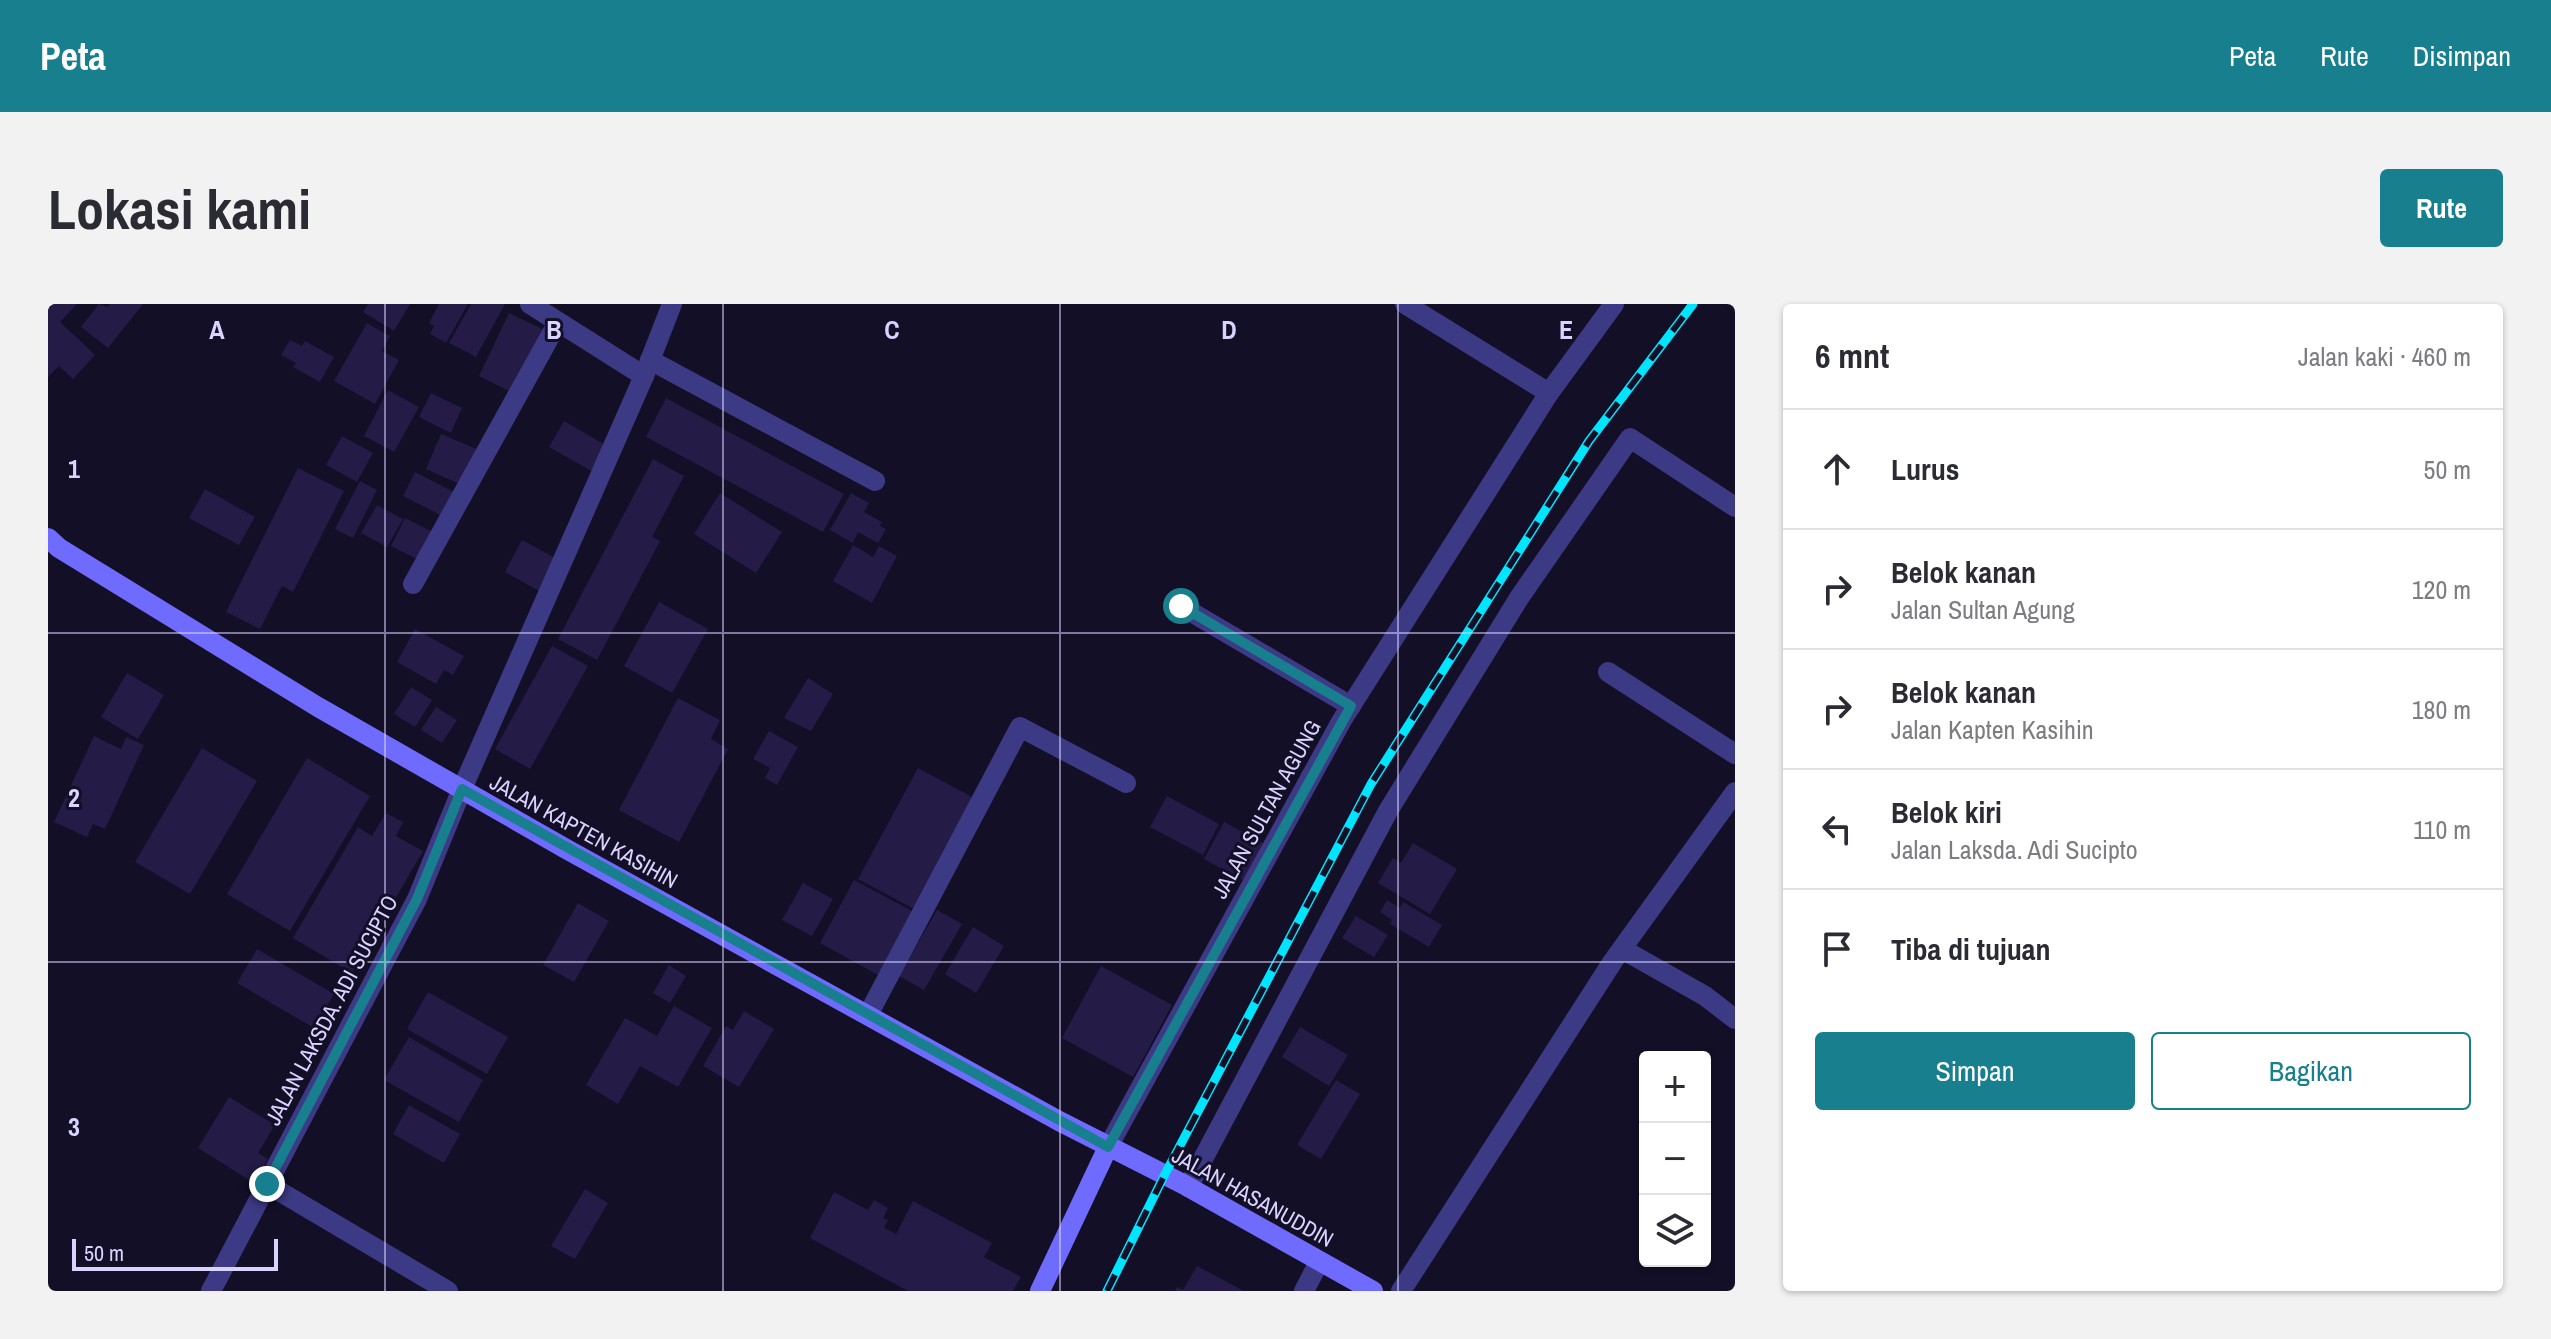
<!DOCTYPE html>
<html lang="id">
<head>
<meta charset="utf-8">
<style>
  :root { --surface:#fff; --page:#f2f2f3; --text:#2b2b33; --muted:#7c7c81; --line:#e1e1e2; --accent:#187f8f }
  body { margin:0; font-family:"Archivo Narrow",sans-serif; background:var(--page); color:var(--text) }
  .controls { position:absolute; right:24px; bottom:24px; display:grid; overflow:hidden; border-radius:8px; box-shadow:0 2px 6px #0004 }
  .controls button { width:72px; height:72px; display:grid; place-items:center; padding:0; border:0; border-bottom:2px solid var(--line); background:var(--surface); color:var(--text); font:40px sans-serif }
  .scale { position:absolute; left:24px; bottom:20px; width:206px; box-sizing:border-box; padding-left:8px; border:4px solid #d9d4ff; border-top:0; font-size:22px; line-height:28px; white-space:nowrap; color:#d9d4ff; -webkit-text-stroke:6px #130f26; paint-order:stroke }
  .stop { position:absolute; width:24px; height:24px; margin:-18px; border:6px solid #187f8f; border-radius:50%; background:#fff }
  .stop.end { background:#187f8f; border-color:#fff; box-shadow:0 2px 8px #0008 }
  .list { margin:0; padding:0; list-style:none }
  h2 { display:flex; justify-content:space-between; align-items:center; height:104px; margin:0; padding:0 32px; font-size:34px }
  h2 small { font-size:26px; font-weight:400; color:var(--muted) }
  .list li { display:grid; grid-template-columns:52px 1fr auto; gap:24px; align-items:center; box-sizing:border-box; height:120px; padding:0 32px; border-top:2px solid var(--line) }
  .list b { display:block; font-size:30px; white-space:nowrap }
  .list p { margin:0; font-size:26px; white-space:nowrap; color:var(--muted) }
  .list em { font-size:26px; font-style:normal; color:var(--muted) }
  .actions { display:flex; gap:16px; padding:24px 32px }
  .actions a { flex:1; padding:18px 0; border:2px solid var(--accent); border-radius:8px; text-align:center; font-size:28px; color:var(--accent) }
  .actions .main { background:var(--accent); color:#fff }
  .icon { flex:none; width:44px; height:44px; fill:none; stroke:currentColor; stroke-width:2; stroke-linecap:round; stroke-linejoin:round }
  .map { position:relative; flex:none; width:1687px; height:987px; overflow:hidden; border-radius:8px }
  header { display:flex; align-items:center; gap:48px; box-sizing:border-box; height:112px; padding:0 40px; background:var(--accent); color:#fff }
  header strong { font-size:38px }
  nav { display:flex; gap:44px; margin-inline-start:auto; font-size:28px }
  .intro { display:flex; align-items:center; justify-content:space-between; box-sizing:border-box; height:192px; padding:0 48px }
  h1 { margin:0; font-size:56px }
  .button { padding:20px 36px; border-radius:8px; background:var(--accent); color:#fff; font-size:28px; font-weight:700 }
  main { display:flex; gap:48px; padding:0 48px }
  aside { flex:1; background:var(--surface); border-radius:8px; box-shadow:0 2px 6px #0004 }
  .map>svg:first-child { display:block }
  .building { fill:#241b47 }
  .lines { fill:none; stroke-linecap:round; stroke-linejoin:round }
  .minor { stroke:#3d3a85; stroke-width:20 }
  .tertiary { stroke:#3d3a85; stroke-width:20 }
  .secondary { stroke:#6f6bff; stroke-width:20 }
  .rail-casing { stroke:#00e5ff; stroke-width:9 }
  .rail { stroke:#130f26; stroke-width:6; stroke-dasharray:18; stroke-linecap:butt }
  .route { stroke:#187f8f; stroke-width:10 }
  .grid { fill:none; stroke:#d9d4ff; stroke-width:2; stroke-opacity:0.55 }
  .labels { text-anchor:middle; dominant-baseline:central; stroke-width:6; stroke-linejoin:round; paint-order:stroke }
  .street-label { font-size:22px; fill:#d9d4ff; stroke:#130f26 }
  .grid-label { font-size:26px; text-anchor:middle; font-weight:bold; fill:#d9d4ff; stroke:#130f26; stroke-width:6; stroke-linejoin:round; paint-order:stroke }
</style>
</head>
<body>
<header>
<strong>Peta</strong>
<nav><a>Peta</a><a>Rute</a><a>Disimpan</a></nav>
</header>
<div class="intro"><h1>Lokasi kami</h1><a class="button">Rute</a></div>
<main>
<div class="map">
<svg width="1687" height="987" viewBox="0 0 1687 987">
  <rect width="100%" height="100%" fill="#130f26"/>
  <g class="building">
    <polygon points="0,0 29,0 12,18 47,51 25,75 11,62 0,73"/>
    <polygon points="51,0 60,3 62,0 95,0 60,44 33,23"/>
    <polygon points="320,0 362,0 346,27 315,8"/>
    <polygon points="391,0 420,0 398,39 382,30 386,22 381,19"/>
    <polygon points="423,0 457,0 428,53 401,39"/>
    <polygon points="461,9 496,26 465,89 431,72"/>
    <polygon points="319,19 342,32 334,47 351,56 327,100 286,77"/>
    <polygon points="242,36 254,42 257,37 286,53 272,78 245,63 248,59 233,51"/>
    <polygon points="340,86 371,103 346,148 316,132"/>
    <polygon points="383,89 414,104 403,129 371,113"/>
    <polygon points="618,94 796,190 775,228 598,133"/>
    <polygon points="516,117 559,142 545,168 501,143"/>
    <polygon points="393,130 431,146 416,182 378,165"/>
    <polygon points="294,132 325,149 309,178 278,161"/>
    <polygon points="605,155 636,172 604,233 612,237 549,356 510,335"/>
    <polygon points="250,164 296,187 245,288 234,282 212,325 178,308"/>
    <polygon points="367,168 412,191 400,215 355,192"/>
    <polygon points="312,177 329,186 305,234 287,225"/>
    <polygon points="157,185 207,213 191,241 141,214"/>
    <polygon points="672,189 734,228 708,269 646,230"/>
    <polygon points="803,189 821,199 816,208 834,218 832,222 838,225 830,239 810,228 805,239 782,226"/>
    <polygon points="329,201 355,215 339,243 313,229"/>
    <polygon points="357,214 389,230 375,258 343,242"/>
    <polygon points="474,236 511,256 493,288 457,268"/>
    <polygon points="805,241 825,253 831,242 849,252 824,299 785,277"/>
    <polygon points="611,298 660,325 624,389 576,362"/>
    <polygon points="367,325 416,352 405,371 396,366 388,380 349,358"/>
    <polygon points="504,342 540,362 482,465 447,445"/>
    <polygon points="79,369 116,391 90,435 53,413"/>
    <polygon points="760,374 785,390 763,427 736,414"/>
    <polygon points="363,383 384,396 367,423 346,410"/>
    <polygon points="630,394 672,416 663,435 680,445 631,538 571,506"/>
    <polygon points="388,403 409,416 394,439 373,426"/>
    <polygon points="721,427 750,443 729,481 717,474 722,464 705,455"/>
    <polygon points="46,432 73,445 78,433 96,441 57,525 45,520 39,533 6,518"/>
    <polygon points="154,444 209,477 142,590 87,558"/>
    <polygon points="259,454 322,492 242,627 179,590"/>
    <polygon points="870,464 926,494 866,605 810,575"/>
    <polygon points="1119,492 1171,520 1155,551 1102,523"/>
    <polygon points="338,509 355,518 348,532 375,547 304,669 245,634 310,523 324,532"/>
    <polygon points="1176,518 1221,542 1201,579 1156,555"/>
    <polygon points="1365,539 1409,565 1382,610 1330,579 1345,554 1353,559"/>
    <polygon points="806,576 866,608 832,672 772,639"/>
    <polygon points="755,579 785,595 764,632 734,616"/>
    <polygon points="1339,596 1352,604 1355,598 1394,621 1381,643 1342,620 1344,616 1332,608"/>
    <polygon points="530,599 561,617 526,678 495,661"/>
    <polygon points="889,606 914,620 876,686 851,672"/>
    <polygon points="1308,612 1340,631 1326,653 1294,634"/>
    <polygon points="925,623 956,642 928,689 897,670"/>
    <polygon points="209,645 286,690 266,724 189,679"/>
    <polygon points="621,661 638,672 622,699 605,689"/>
    <polygon points="1053,662 1124,701 1085,773 1014,734"/>
    <polygon points="380,688 460,733 439,770 359,725"/>
    <polygon points="626,702 664,724 630,783 592,762 570,800 538,781 577,714 609,732"/>
    <polygon points="696,707 726,725 691,783 655,762 678,722 685,726"/>
    <polygon points="1252,723 1300,751 1281,782 1234,753"/>
    <polygon points="361,733 435,776 411,818 336,776"/>
    <polygon points="1288,776 1312,790 1273,855 1249,841"/>
    <polygon points="181,793 227,821 210,849 220,855 206,879 150,844"/>
    <polygon points="361,801 412,830 396,859 345,830"/>
    <polygon points="537,885 560,899 527,955 503,942"/>
    <polygon points="786,888 820,906 826,896 840,904 835,914 840,916 836,924 848,930 865,897 944,939 936,953 973,973 965,987 860,987 762,934"/>
    <polygon points="1149,962 1196,987 1127,987 1129,983 1135,986"/>
  </g>
  <g class="lines">
    <g class="minor">
      <polyline points="482,0 596,72"/>
      <polyline points="1357,0 1501,89"/>
      <polyline points="602,56 827,177"/>
      <polyline points="365,280 510,18"/>
      <polyline points="1133,302 1303,402"/>
      <polyline points="1560,368 1687,450"/>
      <polyline points="414,485 596,72 624,0"/>
      <polyline points="1574,645 1657,692 1687,715"/>
      <polyline points="820,711 972,423 1078,479"/>
      <polyline points="219,880 400,987"/>
      <polyline points="1140,883 1340,507 1471,294 1582,134 1687,203"/>
      <polyline points="1256,987 1271,958"/>
      <polyline points="1353,987 1565,657 1687,488"/>
    </g>
    <g class="tertiary">
      <polyline points="1060,843 1294,416 1501,89 1566,0"/>
      <polyline points="163,987 369,595 414,485"/>
    </g>
    <g class="secondary">
      <polyline points="0,234 11,244 270,403 520,546 1011,817 1135,880 1325,987"/>
      <polyline points="992,987 1060,843"/>
    </g>
    <g class="rail-casing">
      <polyline id="rail" points="1059,987 1117,870 1323,480 1541,137 1645,0"/>
    </g>
    <use href="#rail" class="rail"/>
  </g>
  <g class="lines">
    <polyline class="route" points="219,880 369,595 414,485 1060,843 1303,402 1133,302"/>
  </g>
  <path class="grid" d="M 337,0 L 337,987M 675,0 L 675,987M 1012,0 L 1012,987M 1350,0 L 1350,987M 0,329 L 1687,329M 0,658 L 1687,658"/>
  <g class="labels">
    <g class="street-label">
      <text transform="translate(1218 505) rotate(-61)">JALAN SULTAN AGUNG</text>
      <text transform="translate(536 527) rotate(29)">JALAN KAPTEN KASIHIN</text>
      <text transform="translate(283 706) rotate(-62)">JALAN LAKSDA. ADI SUCIPTO</text>
      <text transform="translate(1205 893) rotate(29)">JALAN HASANUDDIN</text>
    </g>
  </g>
  <g class="grid-label">
    <text x="169" y="35">A</text>
    <text x="506" y="35">B</text>
    <text x="844" y="35">C</text>
    <text x="1181" y="35">D</text>
    <text x="1518" y="35">E</text>
    <text x="26" y="174">1</text>
    <text x="26" y="503">2</text>
    <text x="26" y="832">3</text>
  </g>
</svg>
<div class="controls">
<button>+</button>
<button>−</button>
<button><svg class="icon" aria-label="layers" viewBox="0 0 24 24"><path d="M12 4l9 5-9 5-9-5zM3 14l9 5 9-5"/></svg></button>
</div>
<div class="scale">50 m</div>
<div class="stop" style="left:1133px;top:302px"></div>
<div class="stop end" style="left:219px;top:880px"></div>
</div>
<aside>
<h2>6 mnt<small>Jalan kaki · 460 m</small></h2>
<ul class="list">
<li><svg class="icon" aria-label="ahead" viewBox="0 0 24 24"><path d="M12 20V5M6 11l6-6 6 6"/></svg><div><b>Lurus</b></div><em>50 m</em></li>
<li><svg class="icon" aria-label="right" viewBox="0 0 24 24"><path d="M7 20v-9h11M14 6l5 5-5 5"/></svg><div><b>Belok kanan</b><p>Jalan Sultan Agung</p></div><em>120 m</em></li>
<li><svg class="icon" aria-label="right" viewBox="0 0 24 24"><path d="M7 20v-9h11M14 6l5 5-5 5"/></svg><div><b>Belok kanan</b><p>Jalan Kapten Kasihin</p></div><em>180 m</em></li>
<li><svg class="icon" aria-label="left" viewBox="0 0 24 24"><path d="M17 20v-9H6M10 6l-5 5 5 5"/></svg><div><b>Belok kiri</b><p>Jalan Laksda. Adi Sucipto</p></div><em>110 m</em></li>
<li><svg class="icon" aria-label="arrive" viewBox="0 0 24 24"><path d="M6 21V4h12l-3 4 3 4H6"/></svg><div><b>Tiba di tujuan</b></div></li>
</ul>
<div class="actions"><a class="main">Simpan</a><a>Bagikan</a></div>
</aside>
</main>
</body>
</html>
